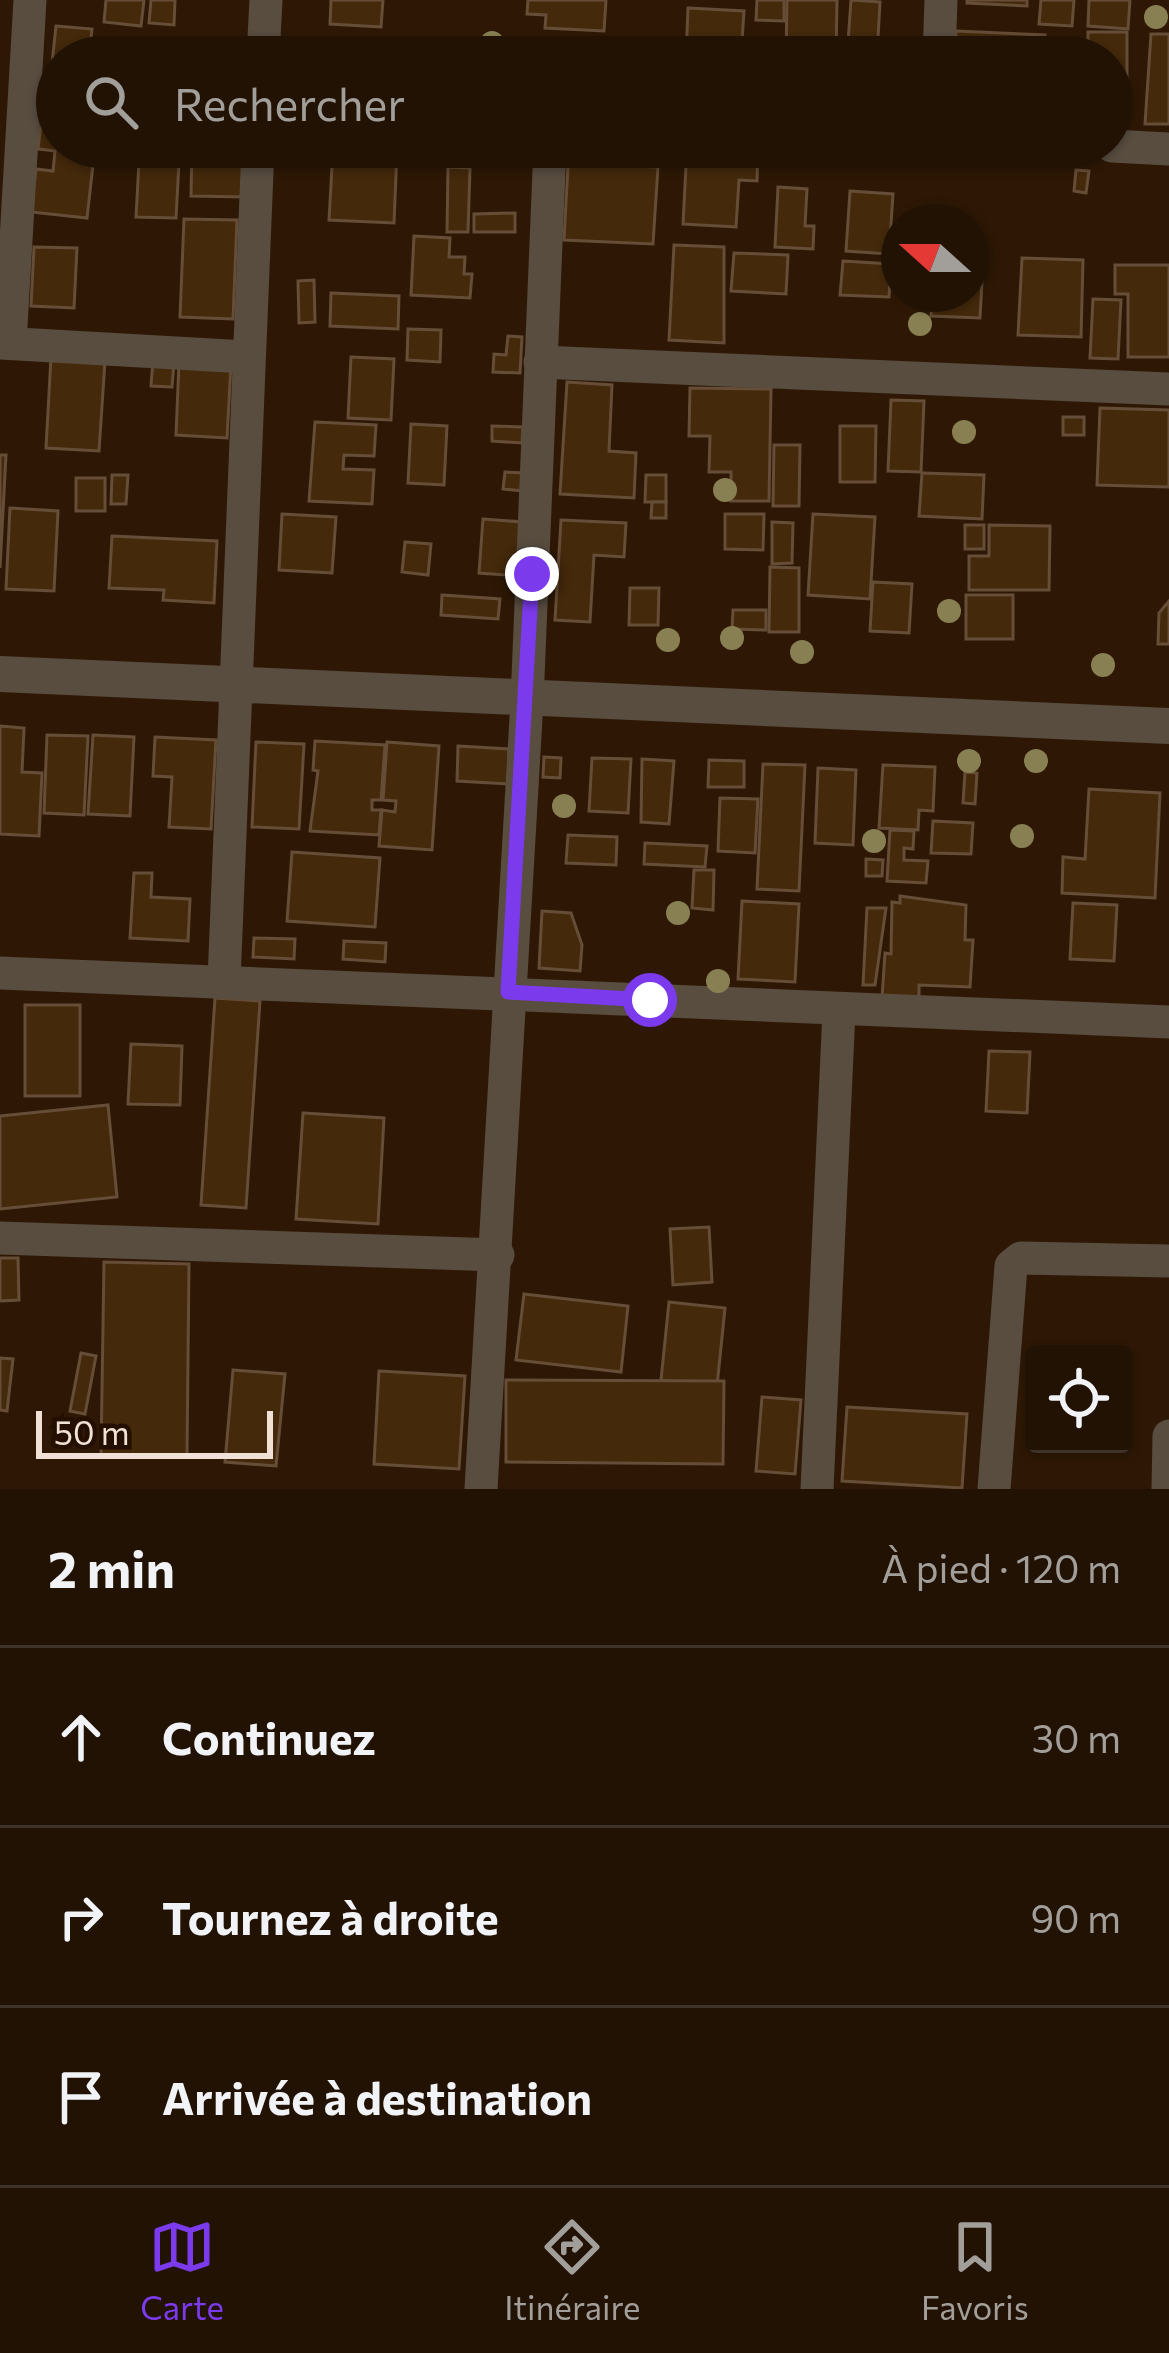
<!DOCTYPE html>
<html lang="fr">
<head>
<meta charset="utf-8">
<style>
  :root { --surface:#221204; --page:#2a1b0e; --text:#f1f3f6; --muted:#a29e9a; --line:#3f3226; --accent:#7c3aed }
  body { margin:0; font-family:Commissioner,sans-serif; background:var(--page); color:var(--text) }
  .controls { position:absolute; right:36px; bottom:36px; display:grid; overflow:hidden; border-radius:12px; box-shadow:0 3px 9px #0004 }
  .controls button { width:108px; height:108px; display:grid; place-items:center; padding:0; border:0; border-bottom:3px solid var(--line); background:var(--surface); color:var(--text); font:60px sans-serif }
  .compass { position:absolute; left:881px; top:204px; width:108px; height:108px; border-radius:50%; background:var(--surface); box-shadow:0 3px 9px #0004; rotate:291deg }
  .scale { position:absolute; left:36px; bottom:30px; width:237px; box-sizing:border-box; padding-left:12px; border:6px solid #f0e0d5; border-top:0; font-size:33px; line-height:42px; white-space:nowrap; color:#f0e0d5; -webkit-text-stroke:9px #230e00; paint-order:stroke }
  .stop { position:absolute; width:36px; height:36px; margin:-27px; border:9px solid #7c3aed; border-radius:50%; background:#fff }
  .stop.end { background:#7c3aed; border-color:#fff; box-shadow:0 3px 12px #0008 }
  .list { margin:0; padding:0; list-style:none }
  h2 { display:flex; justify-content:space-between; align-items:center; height:156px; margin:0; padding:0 48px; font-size:51px }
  h2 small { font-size:39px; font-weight:400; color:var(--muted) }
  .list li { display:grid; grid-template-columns:78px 1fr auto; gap:36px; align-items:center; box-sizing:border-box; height:180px; padding:0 48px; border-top:3px solid var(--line) }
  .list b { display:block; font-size:45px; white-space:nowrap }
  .list em { font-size:39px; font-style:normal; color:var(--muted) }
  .icon { flex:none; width:66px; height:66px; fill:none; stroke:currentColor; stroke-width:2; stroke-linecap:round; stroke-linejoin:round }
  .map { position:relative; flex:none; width:1169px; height:1489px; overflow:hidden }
  .search { position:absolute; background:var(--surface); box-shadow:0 3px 9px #0004; left:36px; right:36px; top:36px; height:132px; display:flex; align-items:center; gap:30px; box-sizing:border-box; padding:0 42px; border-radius:66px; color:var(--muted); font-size:45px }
  .sheet { height:696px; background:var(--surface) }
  nav { display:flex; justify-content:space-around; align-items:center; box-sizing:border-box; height:168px; border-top:3px solid var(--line); background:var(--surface); font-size:33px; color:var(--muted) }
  nav a { display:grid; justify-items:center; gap:6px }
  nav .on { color:var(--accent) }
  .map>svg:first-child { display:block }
  .building { fill:#44290b; stroke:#654d37; stroke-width:3 }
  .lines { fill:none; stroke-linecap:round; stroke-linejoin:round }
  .minor { stroke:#594d40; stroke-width:33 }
  .tertiary { stroke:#594d40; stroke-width:36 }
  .tree { fill:#888052 }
  .route { stroke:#7c3aed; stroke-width:15 }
</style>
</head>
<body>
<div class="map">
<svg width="1169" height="1489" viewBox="0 0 1169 1489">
  <rect width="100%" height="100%" fill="#2e1805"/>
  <g class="building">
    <polygon points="106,0 144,0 141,26 104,22"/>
    <polygon points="151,0 175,0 174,25 149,23"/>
    <polygon points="331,0 383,0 381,27 330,24"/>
    <polygon points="528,0 606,0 604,31 545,28 546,15 527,14"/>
    <polygon points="757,0 784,0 784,21 756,20"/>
    <polygon points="787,0 837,0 836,57 786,57"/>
    <polygon points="851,0 880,2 877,57 847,57"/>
    <polygon points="967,0 1027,0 1027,6 967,3"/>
    <polygon points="1041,0 1074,0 1072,26 1039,24"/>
    <polygon points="1089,0 1130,0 1128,29 1088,26"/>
    <polygon points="688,8 744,11 741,57 686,57"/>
    <polygon points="56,26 92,29 89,57 57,57 57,100 48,100"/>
    <polygon points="956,31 1045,35 1044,57 955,57"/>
    <polygon points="1088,32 1127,32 1127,91 1112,91 1112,57 1088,57"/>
    <polygon points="1151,34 1169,34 1169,124 1145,124"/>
    <polygon points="609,44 637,45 636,57 608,57"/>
    <polygon points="533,48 567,50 567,57 532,57"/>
    <polygon points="41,123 57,124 57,147 95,147 87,218 31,212 36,169 53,171 55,151 38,149"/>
    <polygon points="192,147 248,147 247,197 191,196"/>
    <polygon points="569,147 619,147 617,165 658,167 653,244 564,240"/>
    <polygon points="687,147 758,147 757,181 739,180 736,227 683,224"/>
    <polygon points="333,149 397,151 394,223 329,220"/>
    <polygon points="139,161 179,163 176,218 136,217"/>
    <polygon points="448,167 470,168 468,232 447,232"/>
    <polygon points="1076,170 1089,171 1086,193 1074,191"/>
    <polygon points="778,187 807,189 805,226 814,226 813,249 775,247"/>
    <polygon points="850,191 893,194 889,254 846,251"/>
    <polygon points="515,213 515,232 474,232 474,214"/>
    <polygon points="184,219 237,220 233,319 180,317"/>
    <polygon points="414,236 450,238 449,257 465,257 464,274 472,274 470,298 411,295"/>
    <polygon points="674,245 724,247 724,343 669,340"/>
    <polygon points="34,247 77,248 74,308 31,306"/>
    <polygon points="734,253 788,255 786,294 731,291"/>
    <polygon points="1022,258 1083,260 1081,337 1018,335"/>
    <polygon points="843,261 891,264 889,297 840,295"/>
    <polygon points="1115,265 1169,265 1169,357 1128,357 1128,294 1115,294"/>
    <polygon points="314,280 315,322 299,323 298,281"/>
    <polygon points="971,280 982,281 980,318 931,316 932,294 971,294"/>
    <polygon points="331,293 399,296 398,329 330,326"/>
    <polygon points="1093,299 1121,300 1118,359 1090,358"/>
    <polygon points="408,329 441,330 440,362 407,360"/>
    <polygon points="508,336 522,337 520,373 493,372 494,354 506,355"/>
    <polygon points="51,357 105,361 99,451 46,448"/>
    <polygon points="351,357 394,359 391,420 348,418"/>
    <polygon points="153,360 174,362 172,387 151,386"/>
    <polygon points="179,363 231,364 227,438 176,435"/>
    <polygon points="567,382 612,385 609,451 636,453 634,498 560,494"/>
    <polygon points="690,388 771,389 769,501 731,501 731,472 709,472 710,436 689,436"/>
    <polygon points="891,400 924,401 921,472 888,471"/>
    <polygon points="1100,408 1169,410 1169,487 1097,485"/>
    <rect x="1063" y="417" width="21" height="18"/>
    <polygon points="315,422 376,425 374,456 344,455 343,469 374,470 372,504 309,501"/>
    <polygon points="411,424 447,426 444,485 408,483"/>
    <polygon points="492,426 523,427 522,443 492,441"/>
    <polygon points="840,426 876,426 875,482 840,482"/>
    <polygon points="774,445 800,445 799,506 773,506"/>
    <polygon points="0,455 6,455 0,568"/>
    <polygon points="505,472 526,473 524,491 503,489"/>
    <polygon points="922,473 984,475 982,519 919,516"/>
    <polygon points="112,475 128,475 126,504 111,504"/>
    <polygon points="646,475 666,475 666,502 645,502"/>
    <rect x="76" y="478" width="29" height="33"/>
    <polygon points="652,502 666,502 666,518 651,518"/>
    <polygon points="10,508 58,511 54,591 6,589"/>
    <polygon points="282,514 336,517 332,573 279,570"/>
    <polygon points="725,514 764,514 763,550 725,549"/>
    <polygon points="813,514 875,517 870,599 808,595"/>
    <polygon points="483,519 523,522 519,576 479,573"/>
    <polygon points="561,520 626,523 624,557 594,555 590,622 555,620"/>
    <polygon points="772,522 793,523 792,563 772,564"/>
    <rect x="965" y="525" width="19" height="24"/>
    <polygon points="989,525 1050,526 1049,590 969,590 969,556 989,556"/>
    <polygon points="112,536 217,541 214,603 163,600 164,590 109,588"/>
    <polygon points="405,542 431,544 428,575 402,572"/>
    <polygon points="770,567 799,568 799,632 769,632"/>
    <polygon points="873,582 912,584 909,633 870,631"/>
    <polygon points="630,588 659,588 658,625 629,625"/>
    <polygon points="442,595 500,599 498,619 441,615"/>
    <rect x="966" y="595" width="47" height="44"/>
    <polygon points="1169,601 1169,644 1158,644 1159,613"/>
    <polygon points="733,610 766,610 766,630 732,629"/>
    <polygon points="0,726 24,728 22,772 42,773 39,836 0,834"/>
    <polygon points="47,735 88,736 84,815 44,813"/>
    <polygon points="93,735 134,737 130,816 88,814"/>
    <polygon points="155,737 216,740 211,829 169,827 172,777 153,776"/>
    <polygon points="315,741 385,745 381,800 372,800 372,810 381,810 379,835 310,831 318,771 313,770"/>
    <polygon points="256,742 304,744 299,829 252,827"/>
    <polygon points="387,742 439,746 432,850 379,846 382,810 395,812 396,801 383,800"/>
    <polygon points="458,746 509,749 508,784 457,781"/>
    <polygon points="544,757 561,758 560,778 543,777"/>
    <polygon points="592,758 631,759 628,813 589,811"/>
    <polygon points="642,759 674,761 669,824 641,822"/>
    <polygon points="709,760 744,761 744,787 708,787"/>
    <polygon points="763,764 805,765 799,891 757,889"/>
    <polygon points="883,765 935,767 933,811 919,810 918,830 879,828"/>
    <polygon points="818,768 856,770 853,845 815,843"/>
    <polygon points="965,772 977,773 975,804 963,803"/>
    <polygon points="1089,789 1160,793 1155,898 1062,893 1063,857 1085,859"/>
    <polygon points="720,798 758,799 755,853 718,851"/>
    <polygon points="933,821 973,823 971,854 931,853"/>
    <polygon points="890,830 914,831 913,849 904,848 904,860 928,861 926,883 887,881"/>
    <polygon points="568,835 617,837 616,865 566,863"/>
    <polygon points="645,843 707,846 705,867 644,864"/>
    <polygon points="292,852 380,858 375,927 287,921"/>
    <polygon points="866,859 883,860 882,876 866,876"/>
    <polygon points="694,870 714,870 713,910 692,908"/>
    <polygon points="134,873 152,873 151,897 190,899 188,941 130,938"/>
    <polygon points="900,896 966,905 965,940 973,940 970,987 919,985 919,999 882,998 885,953 891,954 892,902 900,903"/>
    <polygon points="742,901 799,904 795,982 738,979"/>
    <polygon points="1073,903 1117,905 1114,961 1070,959"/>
    <polygon points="867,908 886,908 875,985 863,985"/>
    <polygon points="542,911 571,913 582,945 580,971 539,968"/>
    <polygon points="254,938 295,939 294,959 253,957"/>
    <polygon points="344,941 386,943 385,962 343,959"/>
    <polygon points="215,998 260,1001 246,1208 201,1205"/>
    <rect x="25" y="1005" width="55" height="91"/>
    <polygon points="131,1044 182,1046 180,1105 128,1104"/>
    <polygon points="989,1051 1030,1052 1027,1113 986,1111"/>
    <polygon points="108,1105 117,1197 0,1209 0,1116"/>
    <polygon points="303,1113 384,1118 378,1224 296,1219"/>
    <polygon points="709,1227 712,1282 673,1285 670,1229"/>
    <polygon points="0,1258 18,1258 19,1300 0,1301"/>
    <polygon points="104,1262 189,1264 187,1456 101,1455"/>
    <polygon points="524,1294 628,1306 621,1372 516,1360"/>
    <polygon points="669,1302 725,1308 717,1386 661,1380"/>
    <polygon points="81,1353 96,1356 85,1414 70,1411"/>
    <polygon points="0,1358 13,1359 7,1411 0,1410"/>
    <polygon points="233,1370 285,1374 276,1466 225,1462"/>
    <polygon points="379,1371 465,1376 459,1469 374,1464"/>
    <polygon points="506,1380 724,1381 723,1464 506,1462"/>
    <polygon points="762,1397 801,1400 795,1474 756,1471"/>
    <polygon points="847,1407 967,1414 962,1488 842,1481"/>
  </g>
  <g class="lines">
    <g class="minor">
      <polyline points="263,57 266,0"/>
      <polyline points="939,57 941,0"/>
      <polyline points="1112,146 1169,149"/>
      <polyline points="0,343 246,357"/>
      <polyline points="10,343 30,0"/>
      <polyline points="540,362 1169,389"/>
      <polyline points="0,973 1169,1022"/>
      <polyline points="224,981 258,147"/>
      <polyline points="0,1238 498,1255"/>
      <polyline points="481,1489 527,701 550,147"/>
      <polyline points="817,1489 839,1011"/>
      <polyline points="994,1489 1011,1266 1021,1258 1169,1261"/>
      <polyline points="1168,1489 1169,1436"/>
    </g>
    <polyline class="tertiary" points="0,674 1169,726"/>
  </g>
  <g class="tree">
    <circle cx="1156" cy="17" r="12"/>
    <circle cx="492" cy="43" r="12"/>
    <circle cx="920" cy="324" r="12"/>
    <circle cx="964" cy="432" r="12"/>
    <circle cx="725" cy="490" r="12"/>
    <circle cx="949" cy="611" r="12"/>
    <circle cx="732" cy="638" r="12"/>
    <circle cx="668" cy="640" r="12"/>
    <circle cx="802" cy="652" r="12"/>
    <circle cx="1103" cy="665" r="12"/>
    <circle cx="969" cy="761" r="12"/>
    <circle cx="1036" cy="761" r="12"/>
    <circle cx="564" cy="806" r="12"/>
    <circle cx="1022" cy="836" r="12"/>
    <circle cx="874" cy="841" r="12"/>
    <circle cx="678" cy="913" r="12"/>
    <circle cx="718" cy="981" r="12"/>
  </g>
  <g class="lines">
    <polyline class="route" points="532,574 508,992 650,1000"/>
  </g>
</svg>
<div class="controls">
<button><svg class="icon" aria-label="locate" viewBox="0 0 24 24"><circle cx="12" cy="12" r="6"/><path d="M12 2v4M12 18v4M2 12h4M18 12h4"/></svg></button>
</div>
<svg class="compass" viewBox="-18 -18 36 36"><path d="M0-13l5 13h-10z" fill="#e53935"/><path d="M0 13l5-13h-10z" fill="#a29e9a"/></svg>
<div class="scale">50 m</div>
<div class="stop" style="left:650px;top:1000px"></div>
<div class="stop end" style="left:532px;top:574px"></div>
<div class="search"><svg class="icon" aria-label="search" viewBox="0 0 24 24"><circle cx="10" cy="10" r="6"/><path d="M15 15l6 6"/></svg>Rechercher</div>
</div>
<section class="sheet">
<h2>2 min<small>À pied · 120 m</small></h2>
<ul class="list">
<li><svg class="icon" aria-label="ahead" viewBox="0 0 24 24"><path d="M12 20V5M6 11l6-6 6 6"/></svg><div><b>Continuez</b></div><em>30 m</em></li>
<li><svg class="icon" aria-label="right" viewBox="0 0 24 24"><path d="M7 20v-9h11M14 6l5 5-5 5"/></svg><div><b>Tournez à droite</b></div><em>90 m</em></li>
<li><svg class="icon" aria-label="arrive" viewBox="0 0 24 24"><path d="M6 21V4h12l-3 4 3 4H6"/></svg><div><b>Arrivée à destination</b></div></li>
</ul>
</section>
<nav>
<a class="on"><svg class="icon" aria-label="map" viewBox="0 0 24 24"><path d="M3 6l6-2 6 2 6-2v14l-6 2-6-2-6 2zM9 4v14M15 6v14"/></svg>Carte</a>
<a><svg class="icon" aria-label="directions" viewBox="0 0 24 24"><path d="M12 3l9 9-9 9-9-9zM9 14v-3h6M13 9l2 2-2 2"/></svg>Itinéraire</a>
<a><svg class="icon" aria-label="saved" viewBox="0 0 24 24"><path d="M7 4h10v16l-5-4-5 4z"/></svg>Favoris</a>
</nav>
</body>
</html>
